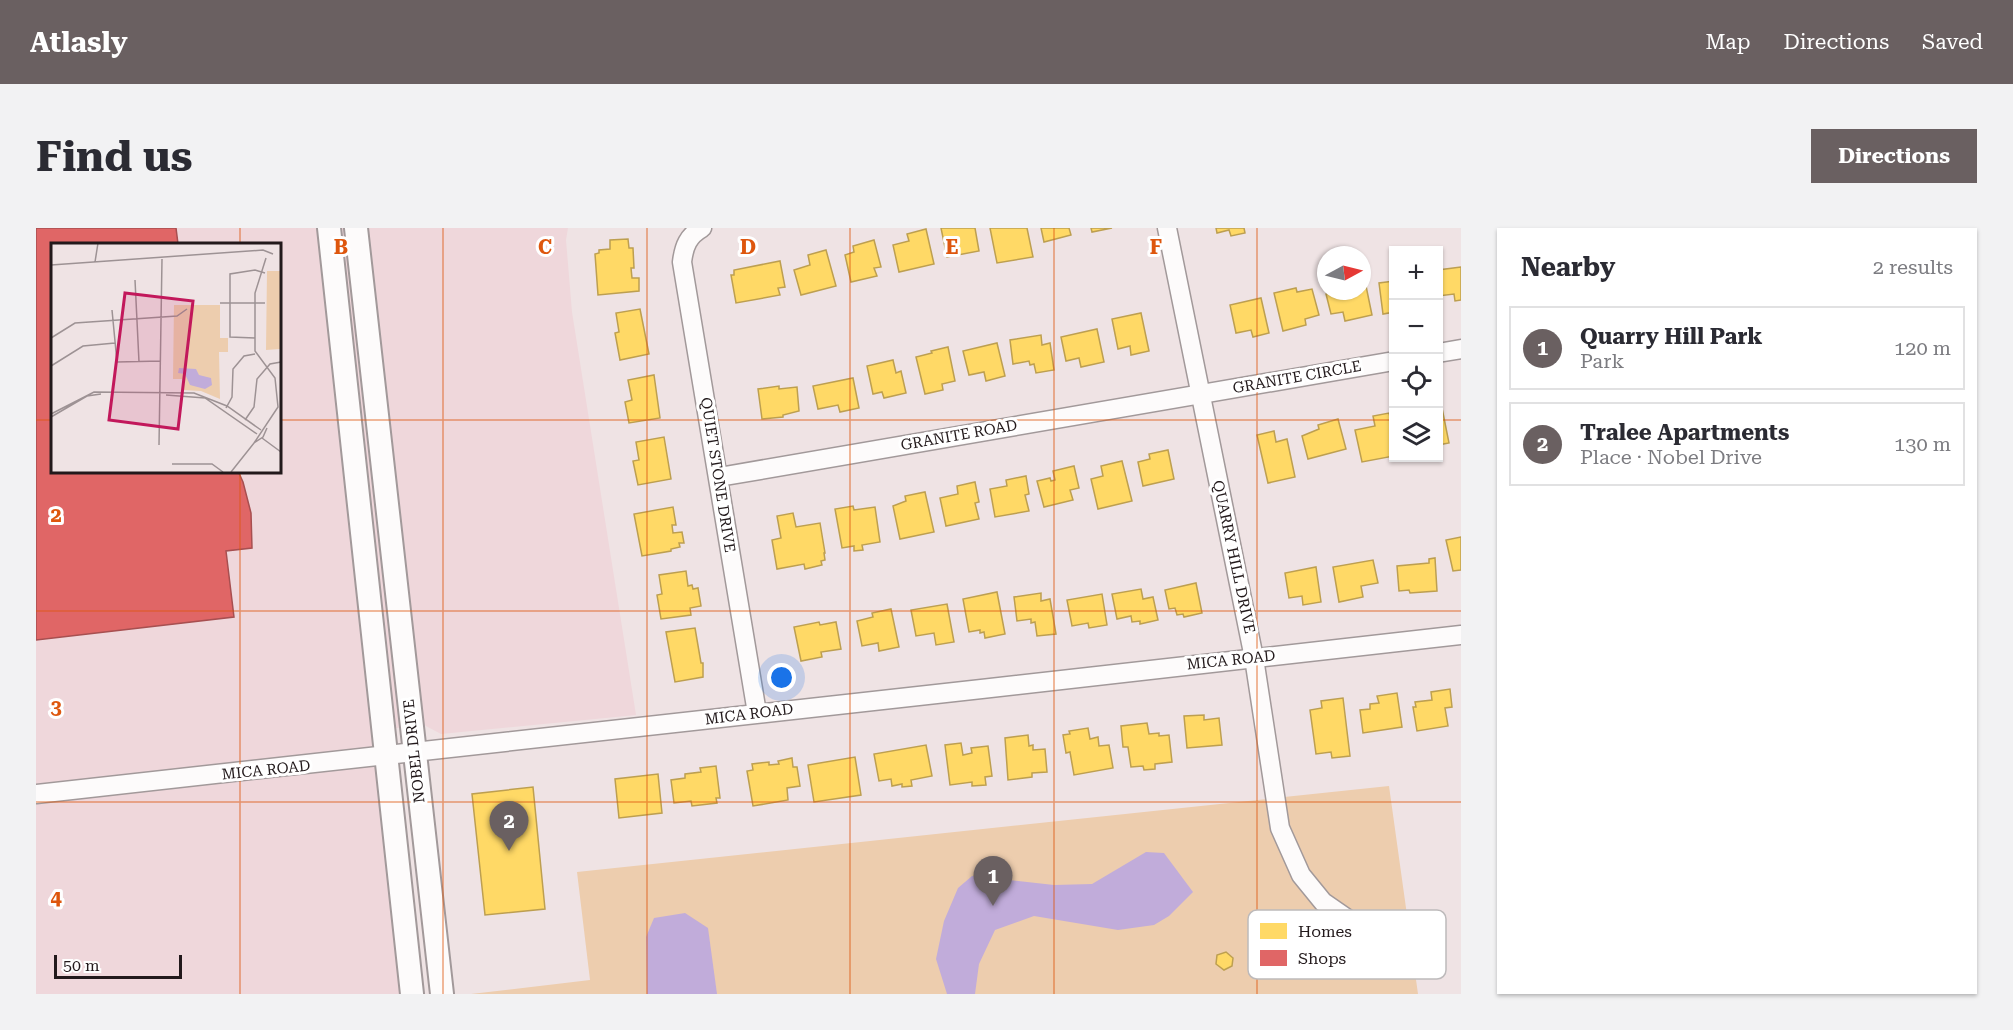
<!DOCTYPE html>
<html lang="en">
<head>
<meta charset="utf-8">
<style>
  :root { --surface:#fff; --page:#f2f2f3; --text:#2b2b33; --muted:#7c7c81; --line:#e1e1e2; --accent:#6a6061 }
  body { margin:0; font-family:"Roboto Serif",serif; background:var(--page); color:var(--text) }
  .controls { position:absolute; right:18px; top:18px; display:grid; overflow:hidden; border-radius:0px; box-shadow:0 2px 4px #0004 }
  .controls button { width:54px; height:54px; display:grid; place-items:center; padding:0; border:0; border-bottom:2px solid var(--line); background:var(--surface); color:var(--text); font:30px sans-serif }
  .compass { position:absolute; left:1281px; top:18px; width:54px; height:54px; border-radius:50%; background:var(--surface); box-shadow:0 2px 4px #0004; rotate:83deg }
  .scale { position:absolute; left:18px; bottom:15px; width:128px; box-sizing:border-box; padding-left:6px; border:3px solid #22191b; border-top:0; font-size:16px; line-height:21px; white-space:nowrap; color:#22191b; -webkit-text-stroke:4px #fff; paint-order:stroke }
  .you { position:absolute; left:746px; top:450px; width:21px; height:21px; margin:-15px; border:4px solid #fff; border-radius:50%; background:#1a73e8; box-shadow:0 0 0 9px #1a73e833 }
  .badge { display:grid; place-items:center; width:39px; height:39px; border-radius:50%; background:var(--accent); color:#fff; font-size:20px; font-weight:700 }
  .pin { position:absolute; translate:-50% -50px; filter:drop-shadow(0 2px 3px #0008) }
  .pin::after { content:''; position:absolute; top:32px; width:21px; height:18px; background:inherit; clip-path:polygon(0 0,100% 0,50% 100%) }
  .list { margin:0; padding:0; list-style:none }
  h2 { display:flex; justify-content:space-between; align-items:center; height:78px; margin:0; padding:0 24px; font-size:26px }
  h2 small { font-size:20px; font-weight:400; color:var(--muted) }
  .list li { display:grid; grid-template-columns:39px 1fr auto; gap:18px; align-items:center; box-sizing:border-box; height:84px; margin:0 12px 12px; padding:0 12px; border:2px solid var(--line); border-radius:0px }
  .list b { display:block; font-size:22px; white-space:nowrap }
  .list p { margin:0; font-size:20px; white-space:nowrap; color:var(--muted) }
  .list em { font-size:20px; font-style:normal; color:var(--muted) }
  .icon { flex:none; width:33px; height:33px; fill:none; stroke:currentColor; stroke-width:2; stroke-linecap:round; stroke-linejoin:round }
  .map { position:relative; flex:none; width:1425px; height:766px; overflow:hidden; border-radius:0px }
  header { display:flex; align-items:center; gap:36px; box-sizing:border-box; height:84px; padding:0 30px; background:var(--accent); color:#fff }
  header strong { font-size:28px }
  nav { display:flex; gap:33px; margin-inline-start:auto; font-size:21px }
  .intro { display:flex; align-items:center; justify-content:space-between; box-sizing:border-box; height:144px; padding:0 36px }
  h1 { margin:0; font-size:42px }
  .button { padding:15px 27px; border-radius:0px; background:var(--accent); color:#fff; font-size:21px; font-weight:700 }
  main { display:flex; gap:36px; padding:0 36px }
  aside { flex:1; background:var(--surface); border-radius:0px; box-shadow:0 2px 4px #0004 }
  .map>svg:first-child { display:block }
  .built { fill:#efd7db; fill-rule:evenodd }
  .green { fill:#edcdae }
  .water { fill:#c1acda }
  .homes { fill:#ffd966; stroke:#bd9f50; stroke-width:1.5 }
  .shops { fill:#e06666; stroke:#a74f50; stroke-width:1.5 }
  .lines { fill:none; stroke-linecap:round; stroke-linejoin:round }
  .minor-casing { stroke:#a2999a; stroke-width:21 }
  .tertiary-casing { stroke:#a2999a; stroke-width:26 }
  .minor { stroke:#fdfbfb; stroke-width:18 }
  .tertiary { stroke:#fdfbfb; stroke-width:22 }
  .grid { fill:none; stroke:#de560d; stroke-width:1.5; stroke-opacity:0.55 }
  .labels { text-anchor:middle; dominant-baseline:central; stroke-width:6; stroke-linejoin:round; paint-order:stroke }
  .street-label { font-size:15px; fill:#22191b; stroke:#fff }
  .inset-road { fill:none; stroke:#9d9294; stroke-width:1.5 }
  .view { fill:#c2185b; fill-opacity:0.15; stroke:#c2185b; stroke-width:3 }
  .inset-edge { fill:none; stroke:#22191b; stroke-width:3 }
  .key { fill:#fff; stroke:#bdbabb; stroke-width:1.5 }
  .key-label { font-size:16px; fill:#22191b }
  .grid-label { font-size:20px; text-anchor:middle; font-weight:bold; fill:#de560d; stroke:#fff; stroke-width:6; stroke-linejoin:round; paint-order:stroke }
</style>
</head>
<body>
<header>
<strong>Atlasly</strong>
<nav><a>Map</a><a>Directions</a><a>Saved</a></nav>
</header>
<div class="intro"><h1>Find us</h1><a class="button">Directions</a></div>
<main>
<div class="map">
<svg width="1425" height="766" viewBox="0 0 1425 766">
  <rect width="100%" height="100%" fill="#efe3e4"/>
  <path class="built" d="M 0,0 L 532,0 L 530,12 L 536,84 L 600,487 L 405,506 L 388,497 L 335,503 L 365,766 L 0,766 ZM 16,16 L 243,16 L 243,243 L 16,243 Z"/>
  <polygon class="green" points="1353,558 1382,766 435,766 554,752 541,644"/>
  <g class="water">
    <polygon points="1110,624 1128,625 1157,664 1133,688 1118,697 1082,702 998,688 959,702 943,736 939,766 911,766 900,731 908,693 922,660 936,648 1018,657 1056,656"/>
    <polygon points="649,685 672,700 681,766 611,766 610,709 618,690"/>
  </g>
  <g class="homes">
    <polygon points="905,0 939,0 943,23 911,29"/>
    <polygon points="954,0 991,0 997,29 961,35"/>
    <polygon points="1005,0 1033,0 1035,7 1008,14"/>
    <polygon points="1055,0 1076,0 1056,4"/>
    <polygon points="1180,0 1208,0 1209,5 1195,8 1193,2 1181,5"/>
    <polygon points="890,1 898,36 863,44 857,17 873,13 871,6"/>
    <polygon points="592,11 593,20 597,20 598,40 595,40 596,50 603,50 603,63 562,67 559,26 563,25 563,22 574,21 574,12"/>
    <polygon points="838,12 845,39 838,40 841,48 815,54 809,27 818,24 817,18"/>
    <polygon points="790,22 800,58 765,67 758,42 774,37 772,27"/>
    <polygon points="744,33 749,59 742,60 744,67 700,75 695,47 698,47 698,42"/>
    <polygon points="1425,39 1425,72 1419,73 1418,66 1402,68 1402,42"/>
    <polygon points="1358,53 1358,84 1347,86 1343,55"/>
    <polygon points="1330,58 1336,87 1309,93 1307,84 1295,86 1290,66 1305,63 1326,63 1326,59"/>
    <polygon points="1260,60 1261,64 1276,61 1283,87 1269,91 1270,97 1247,103 1238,65"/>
    <polygon points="1225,70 1233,105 1217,109 1215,102 1200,105 1194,77"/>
    <polygon points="604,81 613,126 584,132 579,105 583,104 580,85"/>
    <polygon points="1105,85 1113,123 1095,127 1094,118 1082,121 1076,91"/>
    <polygon points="1061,101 1068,134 1045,139 1043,130 1030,133 1025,109"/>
    <polygon points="1005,107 1006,117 1014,115 1018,142 1000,145 998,136 994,137 993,133 977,136 974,112"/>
    <polygon points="961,115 969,148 950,153 948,144 933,147 927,123"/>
    <polygon points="912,119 919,153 906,156 907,162 889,166 880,129 896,125 895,123"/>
    <polygon points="857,132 860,145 865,143 870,165 848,170 846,164 837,166 831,138"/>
    <polygon points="618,147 624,190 593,195 589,174 596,172 592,152"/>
    <polygon points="817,150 823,180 804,184 802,177 782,181 777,158"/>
    <polygon points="743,158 743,161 761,159 763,183 747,187 747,189 726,191 722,161"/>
    <polygon points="1405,175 1413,215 1402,217 1402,176"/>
    <polygon points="1353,185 1358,204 1358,228 1326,234 1319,202 1339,198 1337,188"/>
    <polygon points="1302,191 1310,221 1272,231 1266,208 1283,201 1282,197"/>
    <polygon points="1238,203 1240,214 1251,211 1259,249 1232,255 1221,207"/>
    <polygon points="628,209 635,251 602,257 597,233 603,232 600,214"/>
    <polygon points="1132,222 1138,251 1107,258 1102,234 1114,231 1113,226"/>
    <polygon points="1086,233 1096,273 1062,281 1055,251 1067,248 1065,238"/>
    <polygon points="1038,238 1043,260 1034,262 1037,272 1008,279 1001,253 1014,250 1015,253 1019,252 1017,243"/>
    <polygon points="990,248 993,266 989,267 993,283 959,289 954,261 971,258 970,252"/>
    <polygon points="939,254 943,274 939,275 943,291 910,298 904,270 922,266 921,258"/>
    <polygon points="889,264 898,304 864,311 857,278 870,273 869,268"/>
    <polygon points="817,278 818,282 839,279 844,314 826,317 827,322 818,323 818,318 806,320 799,281"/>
    <polygon points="637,279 640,297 636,297 637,305 646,304 648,315 643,315 644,319 635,321 635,323 606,328 598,286"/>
    <polygon points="757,285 760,299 784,295 789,325 788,325 789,332 785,333 786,337 769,341 768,336 741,341 736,312 745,310 741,288"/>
    <polygon points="1425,309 1425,342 1417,343 1410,312"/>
    <polygon points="1399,330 1401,363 1374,365 1373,362 1363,363 1361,338 1393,335 1393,331"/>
    <polygon points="1337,332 1342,355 1325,358 1327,369 1303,374 1297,339"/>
    <polygon points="1280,339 1285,374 1267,377 1266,368 1253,370 1249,345"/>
    <polygon points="650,343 652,358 656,357 657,361 662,360 665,378 654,380 655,387 625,391 621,367 626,366 623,347"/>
    <polygon points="1160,355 1166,385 1148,389 1147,386 1141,387 1139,380 1133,381 1129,362"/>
    <polygon points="1105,361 1107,371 1117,369 1122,392 1104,396 1104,393 1096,394 1095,388 1081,391 1076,366"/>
    <polygon points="961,364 969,406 949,410 948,404 944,405 944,402 933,404 927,371"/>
    <polygon points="1005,365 1005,373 1014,371 1020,406 1001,408 999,394 995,395 995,391 981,393 978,369"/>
    <polygon points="1066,366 1071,397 1053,400 1052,395 1036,398 1031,372"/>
    <polygon points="911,376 918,414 900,417 898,405 880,408 875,382"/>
    <polygon points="855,381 863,419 843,423 842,415 826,418 821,393 837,389 836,385"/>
    <polygon points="783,394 784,397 800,394 805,421 785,424 786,429 765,433 758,399"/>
    <polygon points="659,400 665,435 667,435 667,449 639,454 630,404"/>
    <polygon points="1414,461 1416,479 1409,480 1412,498 1381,503 1377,479 1380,479 1379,474 1396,472 1395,464"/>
    <polygon points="1361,465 1366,499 1327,505 1324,482 1334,481 1334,476 1343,475 1341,468"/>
    <polygon points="1307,470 1314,528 1296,530 1295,524 1280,526 1274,482 1286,480 1285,473"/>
    <polygon points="1168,487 1168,492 1183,490 1186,517 1151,520 1148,488"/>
    <polygon points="1111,495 1113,506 1123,505 1123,508 1133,507 1136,534 1119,536 1119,541 1108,542 1107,538 1095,539 1092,519 1087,519 1085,498"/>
    <polygon points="1052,500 1054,511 1062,509 1063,518 1073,517 1077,540 1038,547 1034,524 1030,525 1027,507 1034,506 1033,503"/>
    <polygon points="992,507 993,518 997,517 997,522 1009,521 1011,544 996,545 996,549 972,552 969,510"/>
    <polygon points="925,515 927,527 936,525 935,520 952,518 956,548 949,549 950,557 936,558 936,554 914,557 909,517"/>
    <polygon points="890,517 896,548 875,552 876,558 866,559 866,556 856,558 855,551 843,553 838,526"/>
    <polygon points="819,529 825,567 778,574 772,537"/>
    <polygon points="756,530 757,539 761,539 764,558 751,560 752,572 717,578 711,543 717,542 716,536 733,534 733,537 743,536 742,533"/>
    <polygon points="680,538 684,570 680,570 681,575 656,578 655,573 638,575 635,552 649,550 649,546 665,544 664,540"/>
    <polygon points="622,546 626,585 583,590 579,551"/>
    <polygon points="497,559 509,681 449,687 436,566"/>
    <polygon points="1190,724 1197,730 1196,738 1188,742 1180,736 1181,727"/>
  </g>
  <polygon class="shops" points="0,0 140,0 142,16 16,16 16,243 202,243 207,254 215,285 216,320 190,323 198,389 0,412"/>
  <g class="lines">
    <g class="minor-casing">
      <g id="minor">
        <path d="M 666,0 C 652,8 648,18 646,34 L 721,485"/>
        <polyline points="1131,0 1218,430 1244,600 1265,647 1287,674 1326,701"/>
        <polyline points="1402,125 1425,121"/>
        <polyline points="683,249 1358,133"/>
        <path d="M 0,566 C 475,515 950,460 1425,407"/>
      </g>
    </g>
    <g class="tertiary-casing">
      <g id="tertiary">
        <polyline points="293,0 376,766"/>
        <polyline points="320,0 406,766"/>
      </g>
    </g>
    <use href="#minor" class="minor"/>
    <use href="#tertiary" class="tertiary"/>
  </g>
  <path class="grid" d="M 204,0 L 204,16M 407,0 L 407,766M 611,0 L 611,766M 814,0 L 814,766M 1018,0 L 1018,766M 1221,0 L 1221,766M 0,192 L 16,192M 243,192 L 1358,192M 1402,192 L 1425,192M 204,243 L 204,766M 0,383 L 1425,383M 0,574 L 1425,574"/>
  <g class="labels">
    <g class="street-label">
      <text transform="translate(1261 149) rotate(-10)">GRANITE CIRCLE</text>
      <text transform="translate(923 207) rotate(-10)">GRANITE ROAD</text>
      <text transform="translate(682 247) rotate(81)">QUIET STONE DRIVE</text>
      <text transform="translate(1198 329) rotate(78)">QUARRY HILL DRIVE</text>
      <text transform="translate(1195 432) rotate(-6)">MICA ROAD</text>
      <text transform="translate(713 486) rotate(-7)">MICA ROAD</text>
      <text transform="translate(378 523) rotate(-96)">NOBEL DRIVE</text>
      <text transform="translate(230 542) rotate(-6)">MICA ROAD</text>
    </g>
  </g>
  <g transform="translate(15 15)">
    <rect width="230" height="230" fill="#efe3e4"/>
    <path d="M 216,28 L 229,28 L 229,106 L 215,107 ZM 123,62 L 169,62 L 169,95 L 177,95 L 177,109 L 168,109 L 169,156 L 150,148 L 132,147 L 131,136 L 122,136 Z" fill="#edcdae"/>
    <path d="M 128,125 L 145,126 L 148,132 L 160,135 L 161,142 L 154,146 L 139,142 L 134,131 L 127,130 Z" fill="#c1acda"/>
    <path class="inset-road" d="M 44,19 L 47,0M 0,22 L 212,7 L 222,11M 84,37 L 88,119M 169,60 L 214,60M 61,67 L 66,119 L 110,118M 0,95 L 24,80 L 126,73 L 136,66M 204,95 L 179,94 L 179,31 L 204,27 L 214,30M 0,123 L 32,103 L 64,100M 115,152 L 154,155 L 206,191M 175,165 L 181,154 L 182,126 L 193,113 L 204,111M 0,171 L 43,149 L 143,150 L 176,163 L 210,187M 0,174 L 36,153 L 50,151M 194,177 L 203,164 L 206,136 L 219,121 L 230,119M 211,195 L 230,209M 203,200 L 227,164 L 224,135 L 204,108 L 204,50 L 215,15M 108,202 L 111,16M 121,221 L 161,221 L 172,229M 180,229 L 203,200 L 212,194 L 216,185"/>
    <path class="view" d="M 74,50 L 142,58 L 127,186 L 58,177 Z"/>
    <rect width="230" height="230" class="inset-edge"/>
  </g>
  <rect x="1212" y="682" width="198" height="69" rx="9" class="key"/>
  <rect x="1224" y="695" width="27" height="16" fill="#ffd966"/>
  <rect x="1224" y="722" width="27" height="16" fill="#e06666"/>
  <g class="key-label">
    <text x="1262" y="709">Homes</text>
    <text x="1262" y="736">Shops</text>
  </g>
  <g class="grid-label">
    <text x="305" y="26">B</text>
    <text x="509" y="26">C</text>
    <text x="712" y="26">D</text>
    <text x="916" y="26">E</text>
    <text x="1120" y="26">F</text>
    <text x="20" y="294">2</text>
    <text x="20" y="486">3</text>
    <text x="20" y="677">4</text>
  </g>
</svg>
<div class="controls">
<button>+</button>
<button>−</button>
<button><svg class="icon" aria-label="locate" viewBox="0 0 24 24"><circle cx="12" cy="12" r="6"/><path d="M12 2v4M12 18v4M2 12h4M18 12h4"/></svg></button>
<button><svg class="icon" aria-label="layers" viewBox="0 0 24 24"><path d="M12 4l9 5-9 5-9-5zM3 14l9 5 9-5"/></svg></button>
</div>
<svg class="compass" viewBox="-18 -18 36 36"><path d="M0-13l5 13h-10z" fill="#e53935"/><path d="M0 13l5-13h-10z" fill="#7c7c81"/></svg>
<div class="scale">50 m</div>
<div class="you"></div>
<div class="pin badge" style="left:957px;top:678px">1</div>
<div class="pin badge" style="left:473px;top:623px">2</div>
</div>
<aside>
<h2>Nearby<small>2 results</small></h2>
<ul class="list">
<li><span class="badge">1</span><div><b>Quarry Hill Park</b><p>Park</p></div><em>120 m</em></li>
<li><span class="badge">2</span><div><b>Tralee Apartments</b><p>Place · Nobel Drive</p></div><em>130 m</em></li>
</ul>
</aside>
</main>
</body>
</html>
